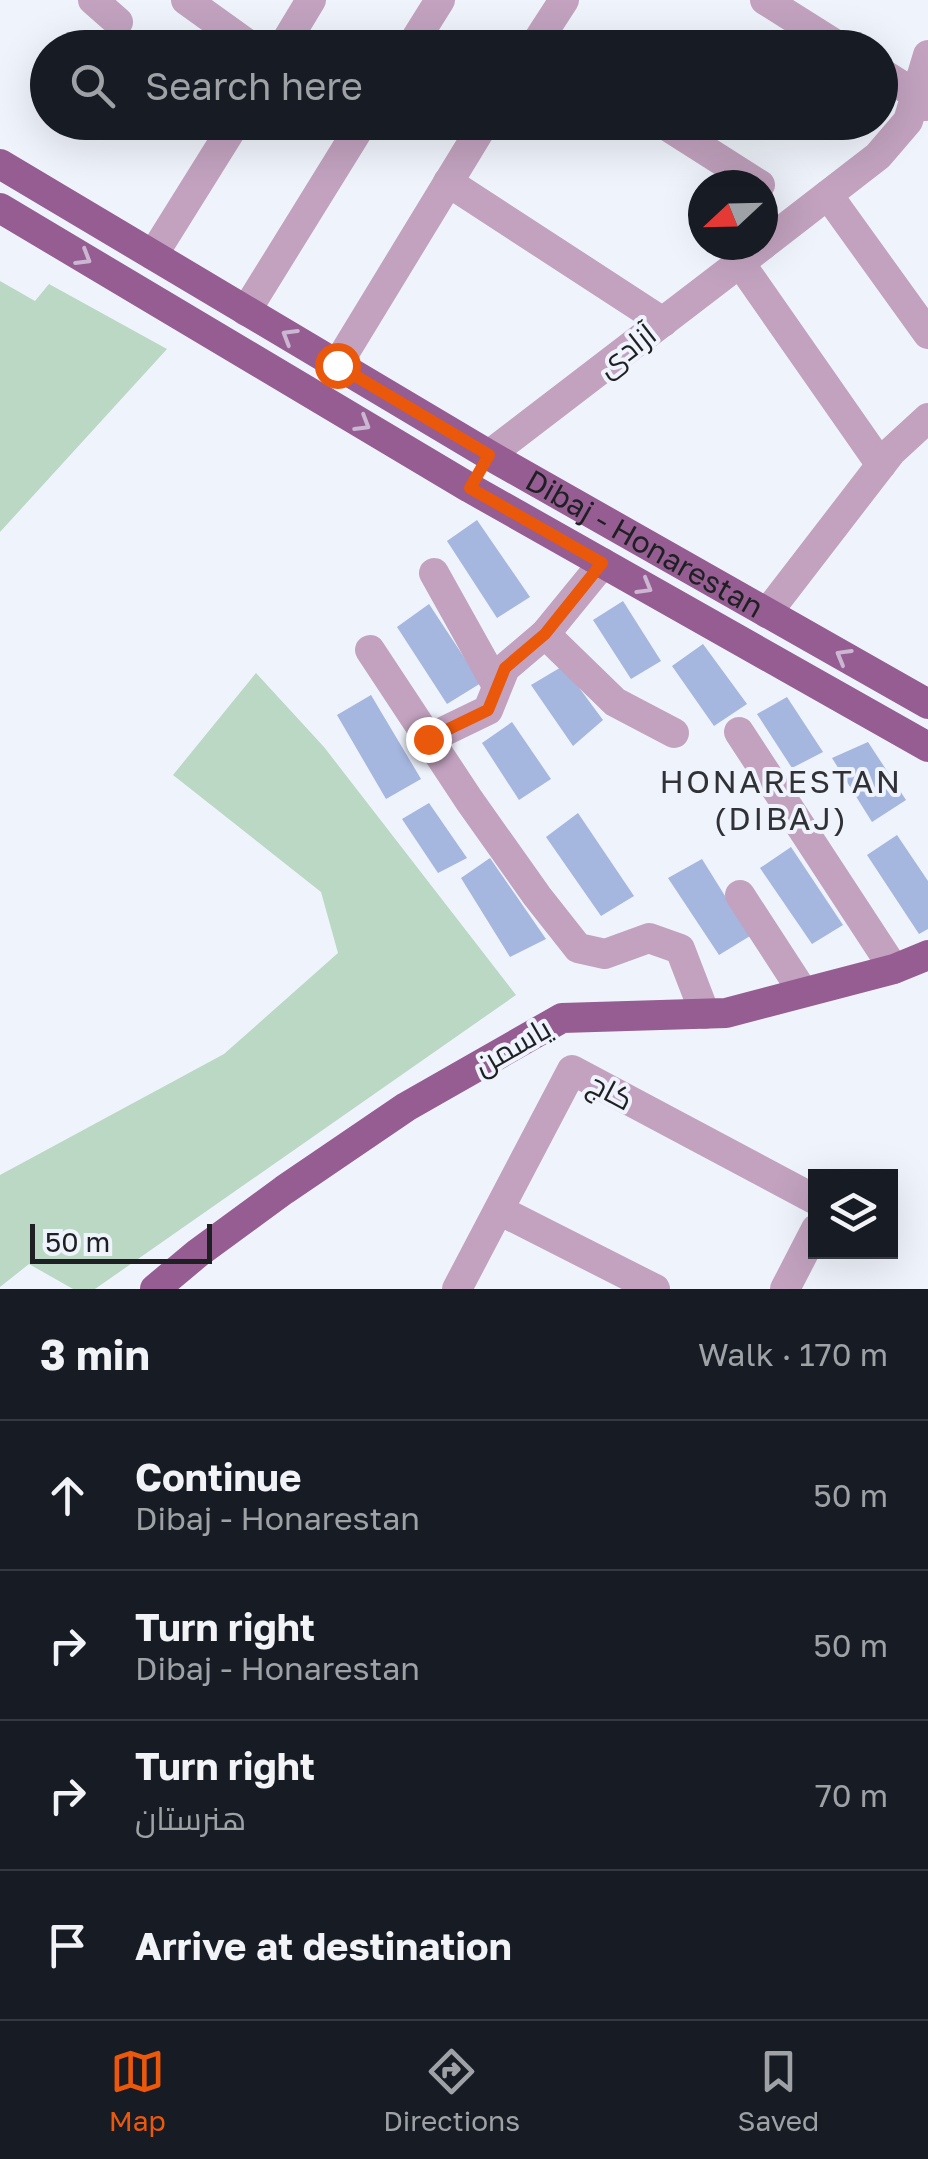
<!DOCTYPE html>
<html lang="en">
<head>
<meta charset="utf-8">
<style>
  :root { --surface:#171b24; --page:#242831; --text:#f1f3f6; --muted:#9ea1a6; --line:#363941; --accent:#ea580c }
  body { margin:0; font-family:"Golos Text",Cairo,sans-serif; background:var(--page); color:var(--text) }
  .controls { position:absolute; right:30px; bottom:30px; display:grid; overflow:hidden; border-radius:0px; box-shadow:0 10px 40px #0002 }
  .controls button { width:90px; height:90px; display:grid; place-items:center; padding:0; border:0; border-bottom:2px solid var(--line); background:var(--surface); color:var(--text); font:50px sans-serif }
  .compass { position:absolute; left:688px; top:170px; width:90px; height:90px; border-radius:50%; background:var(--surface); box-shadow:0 10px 40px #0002; rotate:248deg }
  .scale { position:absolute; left:30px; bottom:25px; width:182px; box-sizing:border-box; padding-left:10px; border:5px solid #1f2023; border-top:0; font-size:28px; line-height:35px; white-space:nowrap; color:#1f2023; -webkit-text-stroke:8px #eff3fb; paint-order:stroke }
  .stop { position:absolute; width:30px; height:30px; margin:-22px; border:8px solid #ea580c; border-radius:50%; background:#fff }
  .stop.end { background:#ea580c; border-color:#fff; box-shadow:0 2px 10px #0008 }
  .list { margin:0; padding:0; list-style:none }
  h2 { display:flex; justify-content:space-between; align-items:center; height:130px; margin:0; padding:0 40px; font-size:42px }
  h2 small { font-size:32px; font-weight:400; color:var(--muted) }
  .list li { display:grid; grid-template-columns:65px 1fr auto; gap:30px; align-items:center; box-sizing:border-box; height:150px; padding:0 40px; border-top:2px solid var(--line) }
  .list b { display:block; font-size:38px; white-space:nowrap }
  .list p { margin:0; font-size:32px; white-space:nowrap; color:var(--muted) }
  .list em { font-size:32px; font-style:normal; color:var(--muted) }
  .icon { flex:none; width:55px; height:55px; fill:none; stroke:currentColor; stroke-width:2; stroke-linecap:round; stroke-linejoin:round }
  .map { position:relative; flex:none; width:928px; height:1289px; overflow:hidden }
  .search { position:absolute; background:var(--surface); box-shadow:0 10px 40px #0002; left:30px; right:30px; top:30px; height:110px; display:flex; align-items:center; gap:25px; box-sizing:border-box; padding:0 35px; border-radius:55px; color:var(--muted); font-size:38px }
  .sheet { height:730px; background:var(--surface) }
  nav { display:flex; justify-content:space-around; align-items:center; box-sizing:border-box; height:140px; border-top:2px solid var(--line); background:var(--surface); font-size:28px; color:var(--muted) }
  nav a { display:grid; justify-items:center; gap:5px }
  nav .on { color:var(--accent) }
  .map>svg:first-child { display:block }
  .green { fill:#bad8c4 }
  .building { fill:#a5b6df }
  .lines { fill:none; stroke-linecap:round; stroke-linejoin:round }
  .minor { stroke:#c2a2bf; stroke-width:30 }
  .major { stroke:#955d92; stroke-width:30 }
  .oneway { stroke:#cbb7d1 }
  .route { stroke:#ea580c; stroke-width:12 }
  .labels { text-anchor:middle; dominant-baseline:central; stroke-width:8; stroke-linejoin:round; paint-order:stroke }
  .street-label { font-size:30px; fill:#1f2023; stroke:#eff3fb }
  .neighbourhood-label { font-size:32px; letter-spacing:2.5px; fill:#303238; stroke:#eff3fb }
</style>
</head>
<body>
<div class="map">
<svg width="928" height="1289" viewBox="0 0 928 1289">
  <rect width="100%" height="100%" fill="#eff3fb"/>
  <g class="green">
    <polygon points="0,281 35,301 49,284 167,349 0,532"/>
    <polygon points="256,673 324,747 516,995 95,1289 73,1289 29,1264 0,1287 0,1175 224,1054 338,953 321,892 173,775"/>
  </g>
  <g class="building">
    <polygon points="477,520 530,597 497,618 447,541"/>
    <polygon points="623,601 661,661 631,679 593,620"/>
    <polygon points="429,604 481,683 447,704 397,627"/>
    <polygon points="703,644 747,704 714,726 672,666"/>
    <polygon points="563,666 603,720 573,746 531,685"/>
    <polygon points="371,695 421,779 386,799 337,715"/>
    <polygon points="787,697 823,752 792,768 757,714"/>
    <polygon points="512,722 551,779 519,800 482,743"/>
    <polygon points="868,742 906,800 872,822 832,758"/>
    <polygon points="429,803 467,858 438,873 402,819"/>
    <polygon points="578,813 634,896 601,916 546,837"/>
    <polygon points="897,835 928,881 928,929 919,934 867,855"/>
    <polygon points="791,847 843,925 812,944 760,868"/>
    <polygon points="490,858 546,939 510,957 461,878"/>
    <polygon points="702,859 750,936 719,955 668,878"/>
  </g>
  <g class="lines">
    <g class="minor">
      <polyline points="93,0 118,22"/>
      <polyline points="186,0 253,48"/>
      <polyline points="765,0 841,48"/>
      <polyline points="282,48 311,0"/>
      <polyline points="410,48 440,0"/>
      <polyline points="533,48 564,0"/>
      <polyline points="880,72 915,94 925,106"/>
      <polyline points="661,122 760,185"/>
      <polyline points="448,182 663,322"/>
      <polyline points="828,195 928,334"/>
      <polyline points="763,245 878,156 908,121 928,55"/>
      <polyline points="153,255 236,122"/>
      <polyline points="740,263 881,465"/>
      <polyline points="246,311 363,122"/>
      <polyline points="337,365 485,122"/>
      <polyline points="489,455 763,245"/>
      <polyline points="434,573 497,686"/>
      <polyline points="767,613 891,452 928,418"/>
      <polyline points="545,634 615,702 674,733"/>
      <polyline points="370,650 469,800 537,896 578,948 605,954 649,938 680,949 705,1014"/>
      <polyline points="739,732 894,969"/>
      <polyline points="428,739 488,710 505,668 545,634 603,563"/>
      <polyline points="740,895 803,992"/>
      <polyline points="499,1210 655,1289"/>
      <polyline points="457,1289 572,1070 816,1200"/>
      <polyline points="785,1289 816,1229"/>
    </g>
    <g class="major">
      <path id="s1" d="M 0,164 L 489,455 L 928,704"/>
      <polyline points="0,208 470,488 928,747"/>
      <polyline points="155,1289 198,1253 284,1190 406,1107 562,1018 726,1013 894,969 928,955"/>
    </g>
  </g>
  <defs><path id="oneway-chevron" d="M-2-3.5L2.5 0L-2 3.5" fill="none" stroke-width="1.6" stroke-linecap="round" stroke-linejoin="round" transform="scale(2.5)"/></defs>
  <g class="oneway">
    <use href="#oneway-chevron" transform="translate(84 258) rotate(31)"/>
    <use href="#oneway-chevron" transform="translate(289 336) rotate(-149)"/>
    <use href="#oneway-chevron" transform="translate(363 424) rotate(31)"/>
    <use href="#oneway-chevron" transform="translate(645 587) rotate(30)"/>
    <use href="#oneway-chevron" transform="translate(843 656) rotate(-150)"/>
  </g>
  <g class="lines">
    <polyline class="route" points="337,365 489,455 470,488 602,563 545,634 505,668 488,710 428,739"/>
  </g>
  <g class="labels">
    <g class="street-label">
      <text transform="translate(626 350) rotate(-38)">آزادی</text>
      <text stroke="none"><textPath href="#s1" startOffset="748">Dibaj - Honarestan</textPath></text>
      <text transform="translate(512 1046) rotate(-30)">یاسمن</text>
      <text transform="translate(611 1091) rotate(28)">کاج</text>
    </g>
    <g class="neighbourhood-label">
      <text x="781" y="781">HONARESTAN<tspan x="781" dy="37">(DIBAJ)</tspan></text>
    </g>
  </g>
</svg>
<div class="controls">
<button><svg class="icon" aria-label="layers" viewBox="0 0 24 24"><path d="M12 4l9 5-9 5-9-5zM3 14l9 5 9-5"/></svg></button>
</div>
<svg class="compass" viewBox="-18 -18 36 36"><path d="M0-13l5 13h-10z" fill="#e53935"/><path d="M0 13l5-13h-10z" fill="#9ea1a6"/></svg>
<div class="scale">50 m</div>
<div class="stop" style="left:337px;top:365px"></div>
<div class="stop end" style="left:428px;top:739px"></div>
<div class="search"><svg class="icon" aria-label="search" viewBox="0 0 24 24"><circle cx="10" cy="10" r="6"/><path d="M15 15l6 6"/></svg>Search here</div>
</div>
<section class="sheet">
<h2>3 min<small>Walk · 170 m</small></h2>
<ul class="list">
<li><svg class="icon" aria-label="ahead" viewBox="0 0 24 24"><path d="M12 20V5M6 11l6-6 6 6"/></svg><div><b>Continue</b><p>Dibaj - Honarestan</p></div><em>50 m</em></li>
<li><svg class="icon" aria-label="right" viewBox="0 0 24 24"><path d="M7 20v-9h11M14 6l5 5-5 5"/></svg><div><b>Turn right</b><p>Dibaj - Honarestan</p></div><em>50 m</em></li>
<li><svg class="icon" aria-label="right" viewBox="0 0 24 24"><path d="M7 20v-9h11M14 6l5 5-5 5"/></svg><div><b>Turn right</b><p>هنرستان</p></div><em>70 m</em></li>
<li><svg class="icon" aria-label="arrive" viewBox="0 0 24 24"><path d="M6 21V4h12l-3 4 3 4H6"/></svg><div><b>Arrive at destination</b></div></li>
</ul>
</section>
<nav>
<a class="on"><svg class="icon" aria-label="map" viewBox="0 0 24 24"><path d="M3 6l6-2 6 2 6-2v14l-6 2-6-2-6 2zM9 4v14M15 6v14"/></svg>Map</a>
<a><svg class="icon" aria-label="directions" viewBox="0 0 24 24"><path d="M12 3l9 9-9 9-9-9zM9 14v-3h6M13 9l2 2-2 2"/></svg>Directions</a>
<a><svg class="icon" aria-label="saved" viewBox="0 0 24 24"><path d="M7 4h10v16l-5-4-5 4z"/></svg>Saved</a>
</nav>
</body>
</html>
